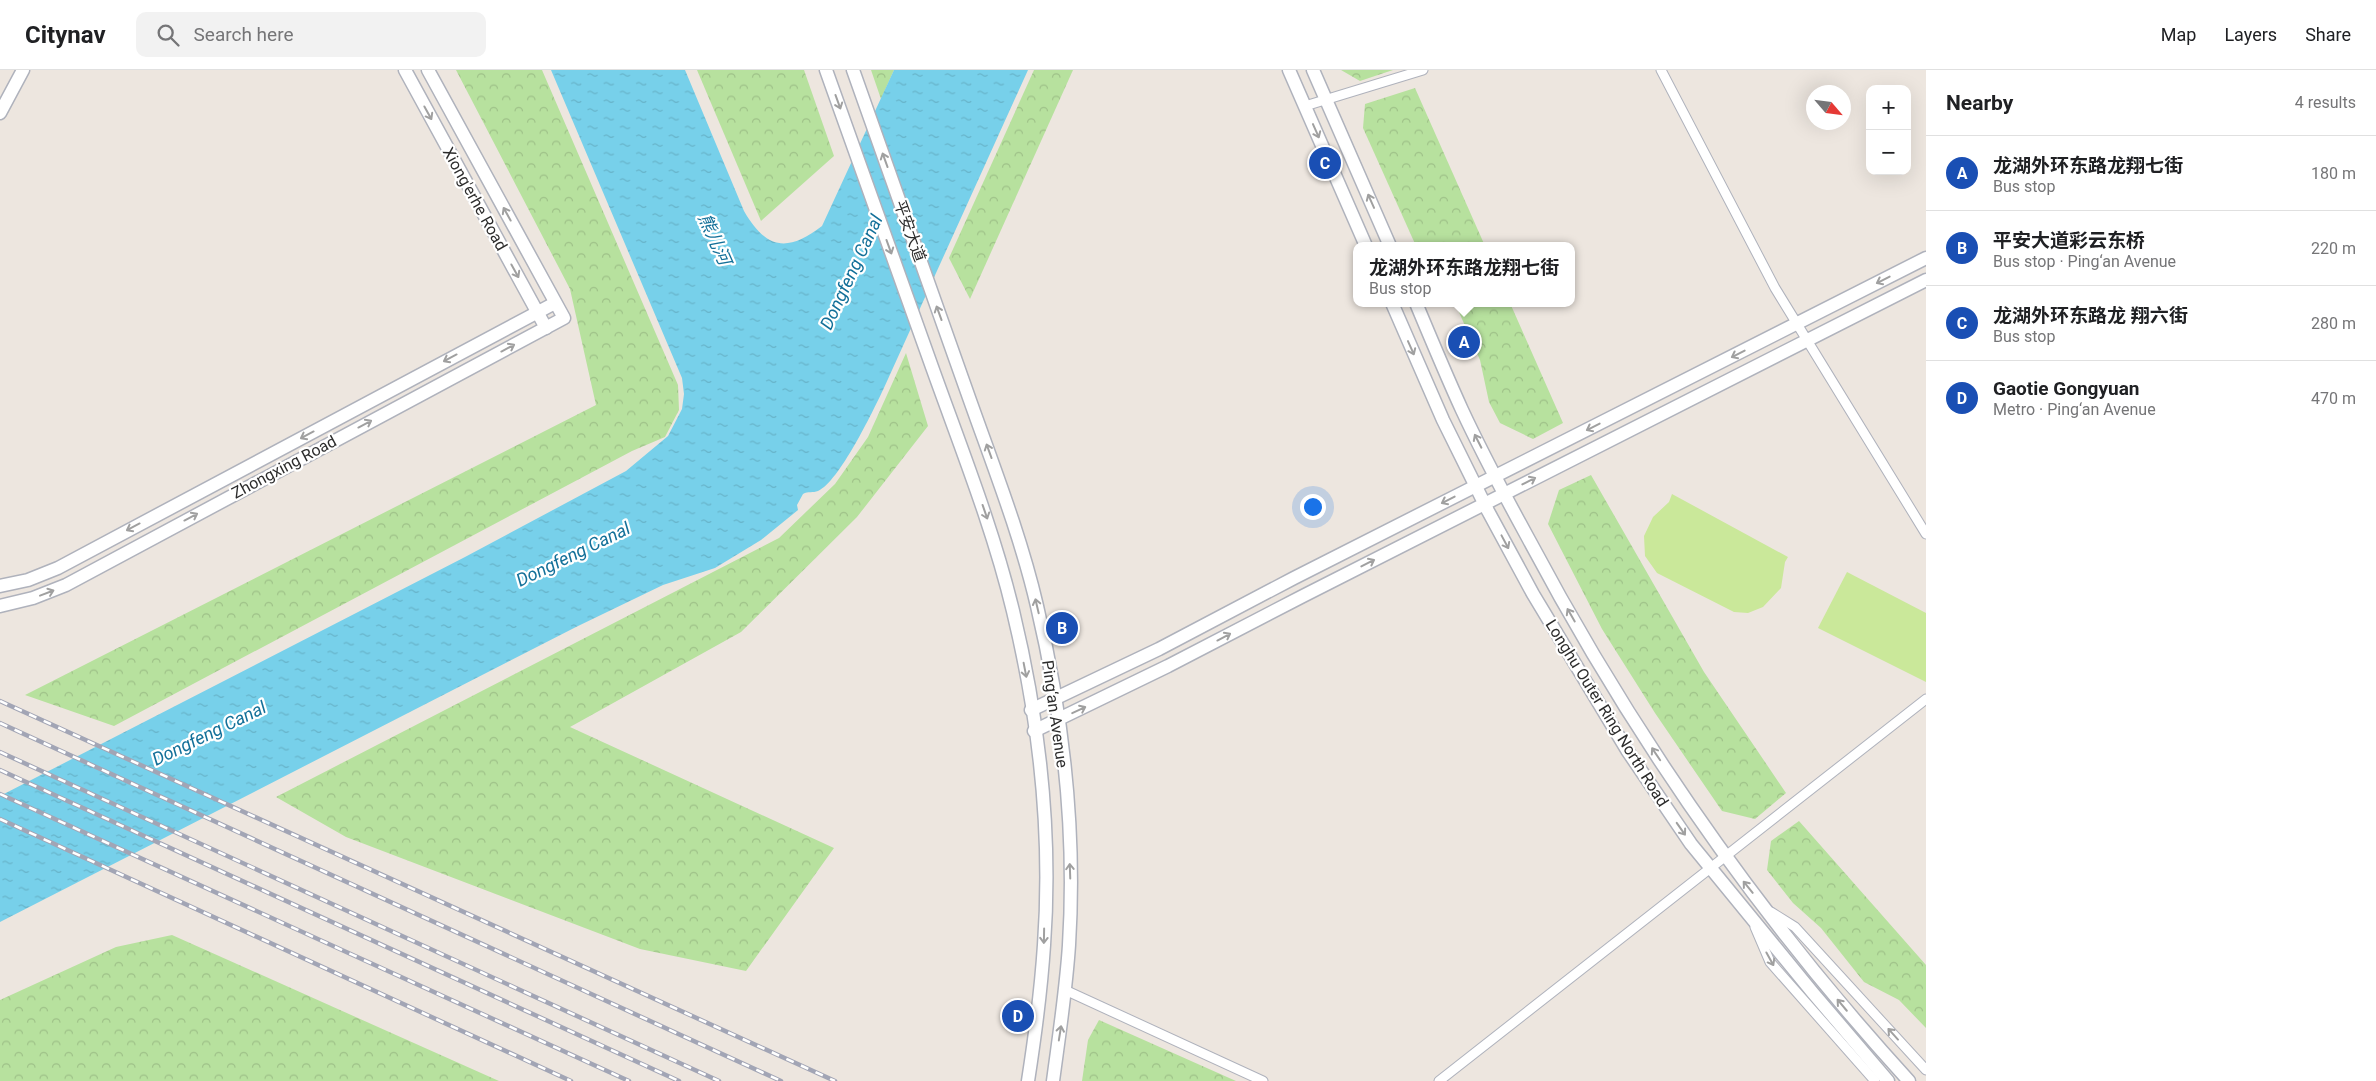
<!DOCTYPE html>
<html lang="en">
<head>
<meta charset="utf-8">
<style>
  :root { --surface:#fff; --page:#f2f2f2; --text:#202124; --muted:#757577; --line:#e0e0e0; --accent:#466df3 }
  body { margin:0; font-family:Roboto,"Noto Sans SC",sans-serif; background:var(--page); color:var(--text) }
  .controls { position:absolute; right:15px; top:15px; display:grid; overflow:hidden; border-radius:10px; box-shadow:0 5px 20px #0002 }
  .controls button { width:45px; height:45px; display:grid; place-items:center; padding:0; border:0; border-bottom:1px solid var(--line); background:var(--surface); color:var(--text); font:25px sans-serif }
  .compass { position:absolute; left:1806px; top:15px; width:45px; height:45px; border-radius:50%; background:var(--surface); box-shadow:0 5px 20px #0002; rotate:118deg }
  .you { position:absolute; left:1312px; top:436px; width:18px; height:18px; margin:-12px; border:4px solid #fff; border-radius:50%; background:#1a73e8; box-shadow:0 0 0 8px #1a73e833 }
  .badge { display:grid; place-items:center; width:32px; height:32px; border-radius:50%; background:var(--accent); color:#fff; font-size:16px; font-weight:700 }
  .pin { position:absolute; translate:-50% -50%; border:2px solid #fff; box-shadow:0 1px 5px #0006 }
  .popup { position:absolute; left:1353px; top:172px; width:222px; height:65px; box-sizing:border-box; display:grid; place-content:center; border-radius:10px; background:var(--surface); filter:drop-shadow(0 1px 4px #0005); font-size:16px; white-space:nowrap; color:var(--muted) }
  .popup b { font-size:19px; color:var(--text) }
  .popup::after { content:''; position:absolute; left:50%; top:100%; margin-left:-10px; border:10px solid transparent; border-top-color:var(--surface) }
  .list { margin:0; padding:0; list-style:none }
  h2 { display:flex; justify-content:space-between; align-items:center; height:65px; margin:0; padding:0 20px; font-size:21px }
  h2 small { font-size:16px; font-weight:400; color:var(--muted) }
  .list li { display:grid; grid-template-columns:32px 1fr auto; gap:15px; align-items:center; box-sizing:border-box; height:75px; padding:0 20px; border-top:1px solid var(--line) }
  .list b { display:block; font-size:19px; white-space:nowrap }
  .list p { margin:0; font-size:16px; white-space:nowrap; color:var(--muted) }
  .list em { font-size:16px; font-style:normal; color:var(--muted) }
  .icon { flex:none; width:28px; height:28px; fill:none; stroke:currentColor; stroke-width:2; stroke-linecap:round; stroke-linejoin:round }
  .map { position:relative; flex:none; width:1926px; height:1011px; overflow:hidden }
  header { display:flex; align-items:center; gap:30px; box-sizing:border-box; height:70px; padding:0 25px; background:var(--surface); border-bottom:1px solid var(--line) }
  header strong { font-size:24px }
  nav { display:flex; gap:28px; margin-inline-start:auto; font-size:18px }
  .search { width:350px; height:45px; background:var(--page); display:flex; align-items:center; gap:12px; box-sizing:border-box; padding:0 18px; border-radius:10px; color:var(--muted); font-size:19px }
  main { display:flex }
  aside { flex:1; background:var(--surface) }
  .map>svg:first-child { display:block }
  .park { fill:url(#park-crowns) }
  .pitch { fill:#cae89a }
  .water { fill:url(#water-ripples) }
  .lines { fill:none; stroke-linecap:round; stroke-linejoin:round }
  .street-casing { stroke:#afb2bc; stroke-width:11 }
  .secondary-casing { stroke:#afb2bc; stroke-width:15 }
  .street { stroke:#fff; stroke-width:9 }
  .secondary { stroke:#fff; stroke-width:12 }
  .rail-casing { stroke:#a2a5b5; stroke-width:4.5 }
  .rail { stroke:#fff; stroke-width:2.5; stroke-dasharray:8; stroke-linecap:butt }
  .oneway { stroke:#a0a0a0 }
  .labels { text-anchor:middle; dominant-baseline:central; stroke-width:4.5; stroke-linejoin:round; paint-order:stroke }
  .street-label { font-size:16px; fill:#2c2c2c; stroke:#fff }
  .water-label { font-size:18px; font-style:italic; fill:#137099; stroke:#fff }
</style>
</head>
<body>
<header>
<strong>Citynav</strong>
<div class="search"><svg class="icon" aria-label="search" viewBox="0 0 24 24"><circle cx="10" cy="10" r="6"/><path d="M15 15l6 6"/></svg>Search here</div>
<nav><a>Map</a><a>Layers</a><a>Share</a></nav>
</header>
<main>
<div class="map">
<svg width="1926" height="1011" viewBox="0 0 1926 1011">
  <defs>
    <pattern id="park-crowns" width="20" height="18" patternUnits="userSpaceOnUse" patternTransform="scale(1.25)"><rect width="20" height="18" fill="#b7e19e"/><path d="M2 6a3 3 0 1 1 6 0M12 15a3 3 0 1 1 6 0" fill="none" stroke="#9ec188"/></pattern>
    <pattern id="water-ripples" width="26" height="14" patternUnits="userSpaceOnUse" patternTransform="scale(1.25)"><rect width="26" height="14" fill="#77d0ea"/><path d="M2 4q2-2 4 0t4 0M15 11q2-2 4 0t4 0" fill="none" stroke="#67b3c9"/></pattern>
  </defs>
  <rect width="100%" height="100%" fill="#ede6df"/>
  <g class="park">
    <polygon points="456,0 542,0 678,315 679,340 665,367 632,381 114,656 25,625 596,335 570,219"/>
    <polygon points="697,0 804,0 834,86 761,151"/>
    <polygon points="871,0 894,0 881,29"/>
    <polygon points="1034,0 1073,0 970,229 949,188"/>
    <polygon points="1341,0 1393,0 1360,11"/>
    <polygon points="1415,18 1485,176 1416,176 1363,58 1365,34"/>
    <polygon points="1455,233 1510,233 1563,353 1533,369 1500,353 1489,332 1480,290"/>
    <polygon points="906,283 928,356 857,447 741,562 570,657 834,778 746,901 640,879 346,767 276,727 779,468 835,414 868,367"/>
    <polygon points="1591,405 1704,602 1786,723 1755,749 1722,741 1655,643 1602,559 1548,454 1559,420"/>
    <polygon points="1799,751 1926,895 1926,958 1899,930 1864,912 1821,858 1793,833 1767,800 1771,771"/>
    <polygon points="172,865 499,1011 0,1011 0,930 116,877"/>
    <polygon points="1099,950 1236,1011 1082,1011 1088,970"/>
  </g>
  <g class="pitch">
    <polygon points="1672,424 1788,487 1785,492 1781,518 1763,537 1748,543 1734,542 1657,503 1645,486 1644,466 1653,447 1669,432"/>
    <polygon points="1847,502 1926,543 1926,612 1818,558"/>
  </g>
  <path class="water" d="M 551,0 L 685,0 L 744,141 C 766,179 787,183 822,156 L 894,0 L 1028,0 L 883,320 C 873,341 839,412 818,421 C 813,423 808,421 803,424 L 797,435 L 798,440 L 761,470 L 715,498 L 663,515 L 576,557 L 0,852 L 0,726 L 465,487 L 626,401 L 668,366 L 682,339 L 684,324 L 682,308 Z"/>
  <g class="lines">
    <g class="street-casing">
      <g id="street">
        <polyline points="1661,0 1775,218 1926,464"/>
        <polyline points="1305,36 1423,0"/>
        <polyline points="1771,842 1795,857 1926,1000"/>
        <polyline points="1755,857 1770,892 1875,1011"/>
        <polyline points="1065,920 1263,1011"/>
        <polyline points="1439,1011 1926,629"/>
      </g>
    </g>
    <g class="secondary-casing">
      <g id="secondary">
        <polyline points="405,0 546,258"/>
        <path d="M 826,0 C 861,99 896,198 932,297 C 961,378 993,458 1013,541 C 1039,649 1052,765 1044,875 C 1041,921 1035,966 1028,1011"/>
        <path d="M 853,0 C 891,107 929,215 967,322 C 992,393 1020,463 1037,536 C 1063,646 1076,763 1069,875 C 1066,921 1059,966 1053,1011"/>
        <polyline points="1289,0 1366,176"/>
        <polyline points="1313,0 1390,176"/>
        <polyline points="0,43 23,0"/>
        <polyline points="1392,233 1443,350 1488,441 1533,524 1627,680 1691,774 1813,923 1888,1011"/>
        <path d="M 1416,233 C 1431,269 1446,305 1462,340 C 1482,383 1505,426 1528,468 C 1632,664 1759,847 1909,1011"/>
        <polyline points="0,516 28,510 58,498 555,233"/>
        <polyline points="0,536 33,528 66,515 564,248 428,0"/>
        <polyline points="1031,640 1159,579 1294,508 1926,188"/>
        <polyline points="1034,661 1168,596 1303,526 1926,210"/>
      </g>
    </g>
    <use href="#street" class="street"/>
    <use href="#secondary" class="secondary"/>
    <g class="rail-casing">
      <g id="rail">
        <polyline points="0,631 835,1011"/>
        <polyline points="0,653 781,1011"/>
        <polyline points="0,682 719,1011"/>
        <polyline points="0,700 679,1011"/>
        <polyline points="0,724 629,1011"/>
        <polyline points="0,749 571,1011"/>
      </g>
    </g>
    <use href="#rail" class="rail"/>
  </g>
  <defs><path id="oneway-shaft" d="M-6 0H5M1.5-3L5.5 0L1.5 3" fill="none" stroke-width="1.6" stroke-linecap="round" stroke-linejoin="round" transform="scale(1.25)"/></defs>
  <g class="oneway">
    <use href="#oneway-shaft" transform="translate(838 32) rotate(70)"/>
    <use href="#oneway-shaft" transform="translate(428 43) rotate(61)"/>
    <use href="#oneway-shaft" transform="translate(1316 61) rotate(66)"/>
    <use href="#oneway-shaft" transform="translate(885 90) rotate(-110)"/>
    <use href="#oneway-shaft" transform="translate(1371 131) rotate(-114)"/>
    <use href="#oneway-shaft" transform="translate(507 144) rotate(-119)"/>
    <use href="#oneway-shaft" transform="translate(889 177) rotate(70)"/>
    <use href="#oneway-shaft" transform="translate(515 201) rotate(61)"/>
    <use href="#oneway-shaft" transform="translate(1883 210) rotate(153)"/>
    <use href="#oneway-shaft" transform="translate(939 243) rotate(-110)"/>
    <use href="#oneway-shaft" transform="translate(508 278) rotate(-28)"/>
    <use href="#oneway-shaft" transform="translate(1411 278) rotate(66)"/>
    <use href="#oneway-shaft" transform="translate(1738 284) rotate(153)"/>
    <use href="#oneway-shaft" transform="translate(450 288) rotate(152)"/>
    <use href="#oneway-shaft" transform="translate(365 354) rotate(-28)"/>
    <use href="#oneway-shaft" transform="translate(1593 357) rotate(153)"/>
    <use href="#oneway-shaft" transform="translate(307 365) rotate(152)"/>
    <use href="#oneway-shaft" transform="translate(1478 371) rotate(-117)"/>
    <use href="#oneway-shaft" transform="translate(989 381) rotate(-110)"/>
    <use href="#oneway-shaft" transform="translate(1529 411) rotate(-27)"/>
    <use href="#oneway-shaft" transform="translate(1448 430) rotate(153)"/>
    <use href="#oneway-shaft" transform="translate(985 442) rotate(71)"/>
    <use href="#oneway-shaft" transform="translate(191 447) rotate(-28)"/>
    <use href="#oneway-shaft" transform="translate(133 457) rotate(152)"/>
    <use href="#oneway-shaft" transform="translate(1505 472) rotate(62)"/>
    <use href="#oneway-shaft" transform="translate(1368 493) rotate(-27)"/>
    <use href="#oneway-shaft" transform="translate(47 523) rotate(-21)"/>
    <use href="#oneway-shaft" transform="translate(1037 536) rotate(-103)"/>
    <use href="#oneway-shaft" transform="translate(1571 545) rotate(-120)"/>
    <use href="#oneway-shaft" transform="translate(1224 567) rotate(-28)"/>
    <use href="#oneway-shaft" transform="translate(1025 600) rotate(79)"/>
    <use href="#oneway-shaft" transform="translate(1079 640) rotate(-25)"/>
    <use href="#oneway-shaft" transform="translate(1656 684) rotate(-124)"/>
    <use href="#oneway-shaft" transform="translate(1681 759) rotate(55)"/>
    <use href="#oneway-shaft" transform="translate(1070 801) rotate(-92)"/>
    <use href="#oneway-shaft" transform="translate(1748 817) rotate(-129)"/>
    <use href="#oneway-shaft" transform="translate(1044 866) rotate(91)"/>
    <use href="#oneway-shaft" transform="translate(1770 889) rotate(61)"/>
    <use href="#oneway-shaft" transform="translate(1842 935) rotate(-130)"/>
    <use href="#oneway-shaft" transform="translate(1060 963) rotate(-81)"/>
    <use href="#oneway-shaft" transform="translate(1893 964) rotate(-132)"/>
  </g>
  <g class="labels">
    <g class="street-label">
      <text transform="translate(475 129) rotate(61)">Xiong'erhe Road</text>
      <text transform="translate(910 161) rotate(70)">平安大道</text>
      <text transform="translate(284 397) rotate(-28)">Zhongxing Road</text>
      <text transform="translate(1607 643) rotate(58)">Longhu Outer Ring North Road</text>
      <text transform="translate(1055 644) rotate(82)">Ping‘an Avenue</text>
    </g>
    <g class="water-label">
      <text transform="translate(715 169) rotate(66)">熊儿河</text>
      <text transform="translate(851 202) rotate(-65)">Dongfeng Canal</text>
      <text transform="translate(573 484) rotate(-26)">Dongfeng Canal</text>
      <text transform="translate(209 663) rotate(-26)">Dongfeng Canal</text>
    </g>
  </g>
</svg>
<div class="controls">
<button>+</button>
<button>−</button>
</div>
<svg class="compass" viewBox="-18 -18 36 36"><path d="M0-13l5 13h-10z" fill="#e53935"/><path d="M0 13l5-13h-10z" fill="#757577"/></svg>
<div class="you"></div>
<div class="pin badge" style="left:1464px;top:272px;background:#1a4fb4">A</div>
<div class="popup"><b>龙湖外环东路龙翔七街</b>Bus stop</div>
<div class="pin badge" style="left:1062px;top:558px;background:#1a4fb4">B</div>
<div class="pin badge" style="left:1325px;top:93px;background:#1a4fb4">C</div>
<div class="pin badge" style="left:1018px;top:946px;background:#1a4fb4">D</div>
</div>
<aside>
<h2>Nearby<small>4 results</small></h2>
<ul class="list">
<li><span class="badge" style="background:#1a4fb4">A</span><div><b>龙湖外环东路龙翔七街</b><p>Bus stop</p></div><em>180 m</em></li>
<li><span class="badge" style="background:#1a4fb4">B</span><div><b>平安大道彩云东桥</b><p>Bus stop · Ping‘an Avenue</p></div><em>220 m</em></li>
<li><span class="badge" style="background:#1a4fb4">C</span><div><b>龙湖外环东路龙 翔六街</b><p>Bus stop</p></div><em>280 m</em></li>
<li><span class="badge" style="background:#1a4fb4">D</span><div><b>Gaotie Gongyuan</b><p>Metro · Ping‘an Avenue</p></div><em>470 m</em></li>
</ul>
</aside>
</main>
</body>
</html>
